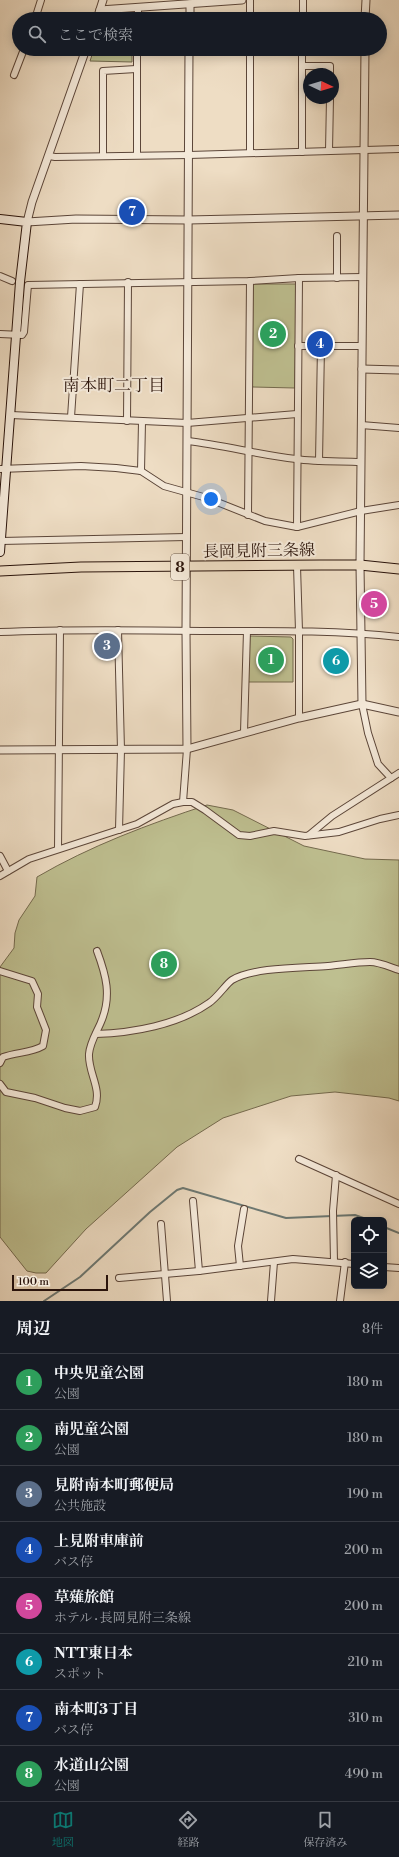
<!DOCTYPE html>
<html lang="ja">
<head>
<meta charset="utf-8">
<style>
  :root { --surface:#171b24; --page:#20242c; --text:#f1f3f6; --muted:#9ea1a6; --line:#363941; --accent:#0f766e }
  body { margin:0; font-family:"Libre Bodoni","Noto Serif JP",serif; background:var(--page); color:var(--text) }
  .controls { position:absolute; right:12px; bottom:12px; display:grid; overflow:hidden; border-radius:6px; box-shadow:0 2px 10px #0003 }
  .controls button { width:36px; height:36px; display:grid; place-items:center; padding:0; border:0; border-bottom:1px solid var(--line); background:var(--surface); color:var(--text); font:20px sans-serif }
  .compass { position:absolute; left:303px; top:68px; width:36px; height:36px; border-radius:50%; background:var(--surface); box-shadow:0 2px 10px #0003; rotate:94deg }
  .scale { position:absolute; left:12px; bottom:10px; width:96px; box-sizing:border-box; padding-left:4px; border:2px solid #2b140b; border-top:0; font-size:11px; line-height:14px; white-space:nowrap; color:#2b140b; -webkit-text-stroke:3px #f4e9d9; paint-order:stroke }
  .you { position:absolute; left:211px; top:499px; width:14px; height:14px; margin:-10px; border:3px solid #fff; border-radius:50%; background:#1a73e8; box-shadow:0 0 0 6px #1a73e833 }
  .badge { display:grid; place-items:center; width:26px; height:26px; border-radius:50%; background:var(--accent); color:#fff; font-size:13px; font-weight:700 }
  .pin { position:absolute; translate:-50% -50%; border:2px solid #fff; box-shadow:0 1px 4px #0006 }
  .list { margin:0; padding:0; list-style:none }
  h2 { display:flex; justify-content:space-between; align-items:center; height:52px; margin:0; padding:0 16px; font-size:17px }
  h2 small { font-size:13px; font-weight:400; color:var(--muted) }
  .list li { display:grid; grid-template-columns:26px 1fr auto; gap:12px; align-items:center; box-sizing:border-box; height:56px; padding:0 16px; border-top:1px solid var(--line) }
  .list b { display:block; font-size:15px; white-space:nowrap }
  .list p { margin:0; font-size:13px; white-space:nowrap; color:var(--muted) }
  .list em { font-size:13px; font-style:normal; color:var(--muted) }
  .icon { flex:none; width:22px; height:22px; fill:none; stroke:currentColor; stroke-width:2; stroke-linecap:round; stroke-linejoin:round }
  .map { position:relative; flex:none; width:399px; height:1301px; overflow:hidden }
  .search { position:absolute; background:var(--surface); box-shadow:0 2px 10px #0003; left:12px; right:12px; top:12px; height:44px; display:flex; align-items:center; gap:10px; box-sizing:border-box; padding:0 14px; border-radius:22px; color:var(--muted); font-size:15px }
  .sheet { height:500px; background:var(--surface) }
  nav { display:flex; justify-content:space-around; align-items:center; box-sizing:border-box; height:56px; border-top:1px solid var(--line); background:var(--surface); font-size:11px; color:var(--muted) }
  nav a { display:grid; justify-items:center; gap:2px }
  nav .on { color:var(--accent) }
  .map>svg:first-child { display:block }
  .green { fill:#bebf90; stroke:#746a4e }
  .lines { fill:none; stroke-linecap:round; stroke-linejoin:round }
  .stream { stroke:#6d7872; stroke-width:2 }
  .minor-casing { stroke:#5c4639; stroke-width:8 }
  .tertiary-casing { stroke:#5c4639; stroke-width:9 }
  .secondary-casing { stroke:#2b140b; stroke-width:10 }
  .primary-casing { stroke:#2b140b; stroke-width:11 }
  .minor { stroke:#f4e9d9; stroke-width:6 }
  .tertiary { stroke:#f4e9d9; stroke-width:7 }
  .secondary { stroke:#f4e9d9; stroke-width:8 }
  .primary { stroke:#eeddc4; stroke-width:9 }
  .labels { text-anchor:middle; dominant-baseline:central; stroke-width:4; stroke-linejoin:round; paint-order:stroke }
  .shield { fill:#f4e9d9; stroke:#675449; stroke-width:1 }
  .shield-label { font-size:15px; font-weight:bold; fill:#2b140b }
  .street-label { font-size:16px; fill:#2b140b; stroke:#f4e9d9 }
  .neighbourhood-label { font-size:17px; fill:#2b140b; stroke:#f4e9d9 }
</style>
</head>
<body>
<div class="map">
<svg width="399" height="1301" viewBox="0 0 399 1301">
  <rect width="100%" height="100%" fill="#eeddc4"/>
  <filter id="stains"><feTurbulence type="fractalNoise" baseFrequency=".005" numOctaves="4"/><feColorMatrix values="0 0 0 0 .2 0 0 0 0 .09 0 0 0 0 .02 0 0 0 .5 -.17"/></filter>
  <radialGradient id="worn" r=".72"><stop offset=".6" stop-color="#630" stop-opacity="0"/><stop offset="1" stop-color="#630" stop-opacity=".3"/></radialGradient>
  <g class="green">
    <polygon points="104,14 132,14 132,19 103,19"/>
    <polygon points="94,49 132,49 132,62 90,61"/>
    <polygon points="252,284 296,284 295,388 253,387 251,384"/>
    <polygon points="251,636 291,637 293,639 293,682 248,682 248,639"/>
    <path d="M 207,805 L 233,810 L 304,846 L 365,859 L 399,860 L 399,1101 L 389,1098 L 335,1092 L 291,1096 L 223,1118 L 177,1147 L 86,1229 L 46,1273 L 36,1273 L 27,1271 L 0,1237 L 0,967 L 14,948 L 15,933 L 19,920 L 35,896 L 37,877 C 90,846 149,824 207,805 Z"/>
  </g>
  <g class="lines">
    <g class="stream">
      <polyline points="384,1227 399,1233"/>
      <polyline points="44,1301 80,1277 150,1212 177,1190 183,1188 286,1218 355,1215 369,1220"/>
    </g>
    <g class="minor-casing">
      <g id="minor">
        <polyline points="250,0 250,19"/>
        <polyline points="35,19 41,0"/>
        <polyline points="138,19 138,8"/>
        <polyline points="303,19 303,0"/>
        <polyline points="137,49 137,155"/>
        <polyline points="250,49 250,153"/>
        <polyline points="302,66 330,66 330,74"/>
        <polyline points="14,75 24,49"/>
        <polyline points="329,151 330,98"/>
        <polyline points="302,152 302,49"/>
        <polyline points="49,156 55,157 189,155 399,149"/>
        <polyline points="103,156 103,71 136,69"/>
        <polyline points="0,276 12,281"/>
        <polyline points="337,278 337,236"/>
        <polyline points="0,334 22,335 24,332 28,285 250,281 299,278"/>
        <polyline points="298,346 362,346"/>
        <polyline points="11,415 187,423 297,414"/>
        <polyline points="71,417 80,284"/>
        <polyline points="127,421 128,282"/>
        <polyline points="361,425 399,428"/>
        <path d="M 187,441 C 224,445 259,455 296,459 C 317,462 340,461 361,462"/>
        <polyline points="319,461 321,346"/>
        <polyline points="0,469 81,466 116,468 141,471 164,486 207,498 265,521 297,527 361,511 399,505"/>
        <polyline points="141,471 142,422"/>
        <polyline points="248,515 250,281"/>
        <polyline points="297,527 299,278 363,277"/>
        <polyline points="1,541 186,537"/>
        <polyline points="297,566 299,631 299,718"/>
        <polyline points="118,630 121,750 119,830"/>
        <path d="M 0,632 C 68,629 135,630 203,631 C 268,631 334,630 399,637"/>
        <polyline points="362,704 368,733 378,764 391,778"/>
        <polyline points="244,732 247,631"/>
        <polyline points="183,802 187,749"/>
        <polyline points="309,835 332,816 399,773"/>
        <polyline points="58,849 60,630"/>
        <polyline points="0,856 8,871"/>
        <polyline points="0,876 29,859 137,824 173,804 183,802 192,802 205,810 239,835 250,836 274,831 305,836 339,832 380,819 399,815"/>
        <path d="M 0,971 L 32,981 L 38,994 L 37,1007 L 46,1030 L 43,1046 C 31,1053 17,1052 3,1057 L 0,1063"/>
        <path d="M 96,1034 C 132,1033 178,1025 209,1003 C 217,998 227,983 232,980 C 254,967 302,968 328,966 C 341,965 356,962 370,962 C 379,962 390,967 399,970"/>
        <path d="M 0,1084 L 6,1092 L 35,1098 L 65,1108 L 80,1111 L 95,1107 C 102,1088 88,1073 89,1054 C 90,1042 97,1032 101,1022 C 112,996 106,975 97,951"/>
        <polyline points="299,1159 399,1204"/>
        <polyline points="193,1201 199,1271"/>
        <polyline points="161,1224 167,1301"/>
        <polyline points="334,1262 333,1211 336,1175"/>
        <polyline points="240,1266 238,1246 244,1209"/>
        <polyline points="384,1267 399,1268"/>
        <polyline points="119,1278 199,1271 293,1259 354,1264"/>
        <polyline points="271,1301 274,1262"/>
        <polyline points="340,1301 345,1262"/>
      </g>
    </g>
    <g class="tertiary-casing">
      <g id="tertiary">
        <polyline points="100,10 242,0"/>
        <polyline points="97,19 103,0"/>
        <polyline points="190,19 190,4"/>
        <polyline points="365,19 366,0"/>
        <polyline points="86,49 32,202 27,222 76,219 188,220 399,215"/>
        <polyline points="362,369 399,370"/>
        <polyline points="362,704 360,565 365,49"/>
        <polyline points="187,749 186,631 189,49"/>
        <polyline points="0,750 187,749 299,718 362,704 399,712"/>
      </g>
    </g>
    <g class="secondary-casing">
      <polyline id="secondary" points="0,219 27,222 20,282 0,552"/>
    </g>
    <g class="primary-casing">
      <polyline id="primary" points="0,571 81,567 321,565 360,565 399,569"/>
    </g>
    <use href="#minor" class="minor"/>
    <use href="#tertiary" class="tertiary"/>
    <use href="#secondary" class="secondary"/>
    <use href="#primary" class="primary"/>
  </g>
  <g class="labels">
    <rect class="shield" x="171" y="554" width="18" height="26" rx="3"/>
    <g class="shield-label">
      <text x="180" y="567">8</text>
    </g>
    <g class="street-label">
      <text transform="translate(259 551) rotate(-1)">長岡見附三条線</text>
    </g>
    <g class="neighbourhood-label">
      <text x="114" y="386">南本町二丁目</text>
    </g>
  </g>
  <rect width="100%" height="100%" filter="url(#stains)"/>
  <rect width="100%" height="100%" fill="url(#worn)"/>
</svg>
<div class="controls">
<button><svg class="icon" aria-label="locate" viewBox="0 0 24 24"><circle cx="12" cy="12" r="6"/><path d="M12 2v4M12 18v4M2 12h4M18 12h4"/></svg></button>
<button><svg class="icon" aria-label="layers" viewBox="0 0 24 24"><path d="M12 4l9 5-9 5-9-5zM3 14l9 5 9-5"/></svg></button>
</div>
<svg class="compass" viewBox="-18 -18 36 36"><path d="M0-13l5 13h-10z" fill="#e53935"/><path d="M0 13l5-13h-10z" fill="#9ea1a6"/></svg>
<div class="scale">100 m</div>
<div class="you"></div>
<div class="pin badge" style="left:271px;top:660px;background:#2e9e5b">1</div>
<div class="pin badge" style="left:273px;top:334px;background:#2e9e5b">2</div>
<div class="pin badge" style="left:107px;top:646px;background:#5c6f8a">3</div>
<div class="pin badge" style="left:320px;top:344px;background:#1a4fb4">4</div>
<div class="pin badge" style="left:374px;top:604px;background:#d1479c">5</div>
<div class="pin badge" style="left:336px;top:661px;background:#0f9aa8">6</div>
<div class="pin badge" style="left:132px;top:212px;background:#1a4fb4">7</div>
<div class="pin badge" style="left:164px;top:964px;background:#2e9e5b">8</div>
<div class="search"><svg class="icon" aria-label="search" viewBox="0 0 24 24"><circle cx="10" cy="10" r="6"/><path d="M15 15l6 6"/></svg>ここで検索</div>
</div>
<section class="sheet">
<h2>周辺<small>8件</small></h2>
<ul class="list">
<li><span class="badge" style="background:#2e9e5b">1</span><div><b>中央児童公園</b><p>公園</p></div><em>180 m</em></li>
<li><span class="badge" style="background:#2e9e5b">2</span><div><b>南児童公園</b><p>公園</p></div><em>180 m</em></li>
<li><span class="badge" style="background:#5c6f8a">3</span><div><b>見附南本町郵便局</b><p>公共施設</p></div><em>190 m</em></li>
<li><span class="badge" style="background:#1a4fb4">4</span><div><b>上見附車庫前</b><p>バス停</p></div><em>200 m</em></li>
<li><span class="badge" style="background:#d1479c">5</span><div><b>草薙旅館</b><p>ホテル · 長岡見附三条線</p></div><em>200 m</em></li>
<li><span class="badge" style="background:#0f9aa8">6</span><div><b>NTT東日本</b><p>スポット</p></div><em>210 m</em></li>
<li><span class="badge" style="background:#1a4fb4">7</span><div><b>南本町3丁目</b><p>バス停</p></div><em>310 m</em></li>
<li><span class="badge" style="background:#2e9e5b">8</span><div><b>水道山公園</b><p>公園</p></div><em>490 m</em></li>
</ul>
</section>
<nav>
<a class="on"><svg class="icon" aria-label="map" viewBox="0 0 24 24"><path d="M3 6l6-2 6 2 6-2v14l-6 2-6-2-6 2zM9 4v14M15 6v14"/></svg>地図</a>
<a><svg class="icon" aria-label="directions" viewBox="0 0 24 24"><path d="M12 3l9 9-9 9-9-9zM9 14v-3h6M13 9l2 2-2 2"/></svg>経路</a>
<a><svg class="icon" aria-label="saved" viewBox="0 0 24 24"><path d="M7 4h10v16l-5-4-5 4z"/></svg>保存済み</a>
</nav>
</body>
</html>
